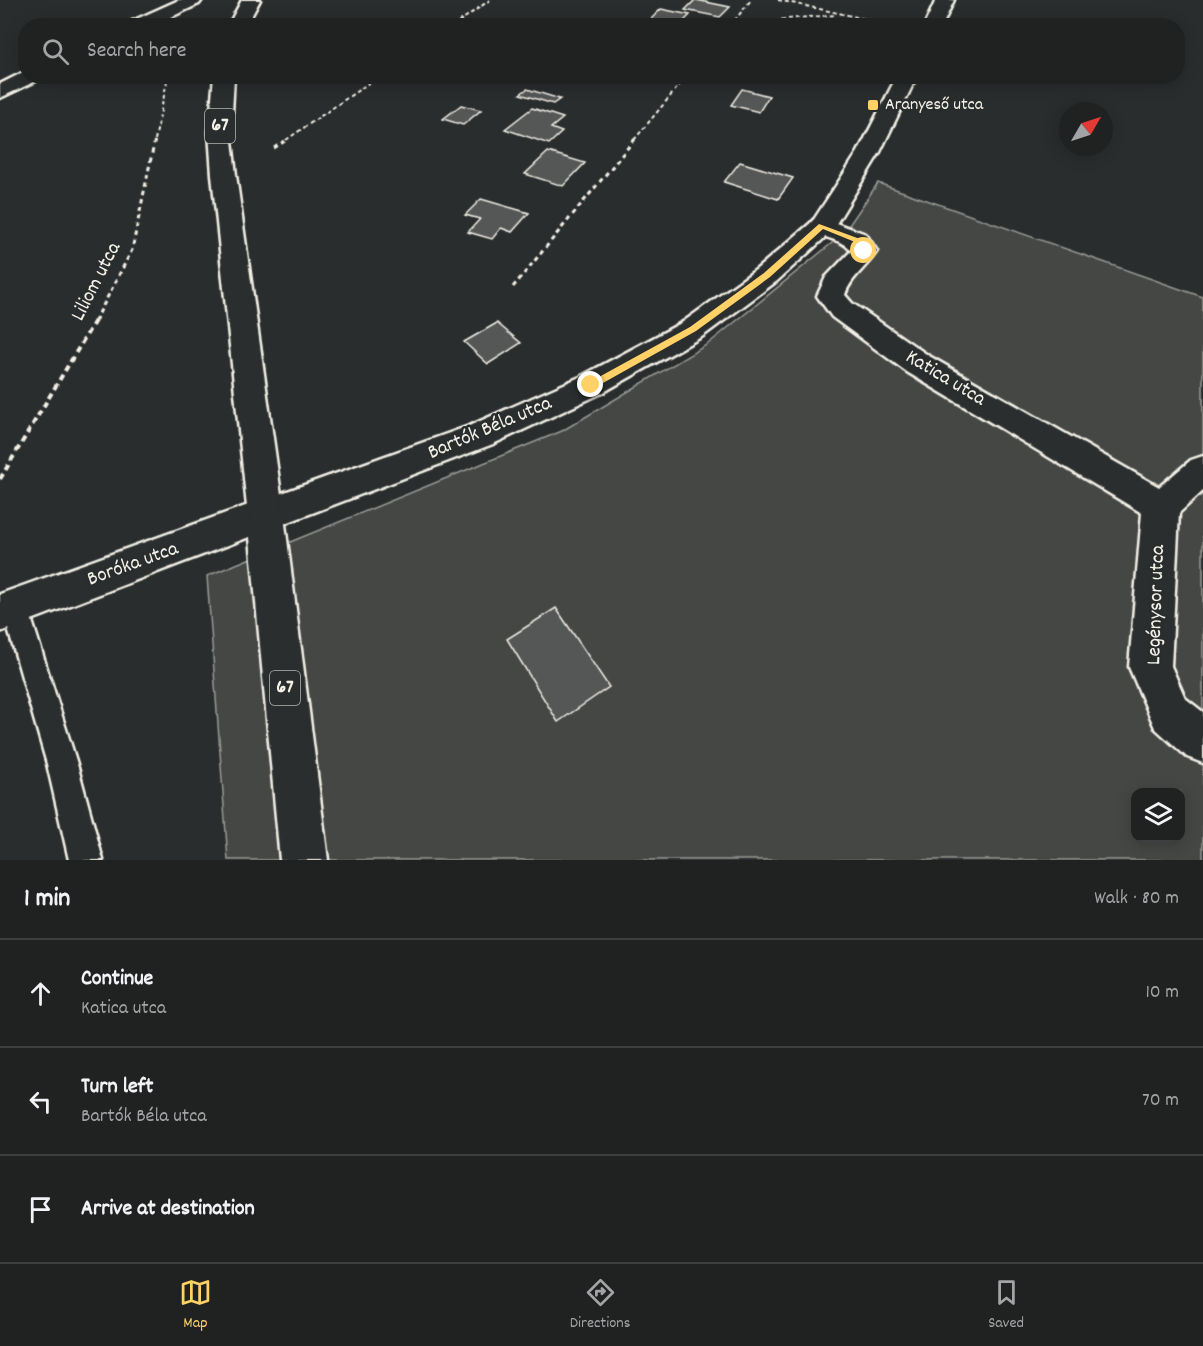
<!DOCTYPE html>
<html lang="en">
<head>
<meta charset="utf-8">
<style>
  :root { --surface:#202222; --page:#2d2f2f; --text:#f1f3f6; --muted:#a2a4a5; --line:#3d3f40; --accent:#ffd166 }
  body { margin:0; font-family:Dekko,sans-serif; background:var(--page); color:var(--text) }
  .controls { position:absolute; right:18px; bottom:18px; display:grid; overflow:hidden; border-radius:12px; box-shadow:0 3px 15px #0003 }
  .controls button { width:54px; height:54px; display:grid; place-items:center; padding:0; border:0; border-bottom:2px solid var(--line); background:var(--surface); color:var(--text); font:30px sans-serif }
  .compass { position:absolute; left:1059px; top:102px; width:54px; height:54px; border-radius:50%; background:var(--surface); box-shadow:0 3px 15px #0003; rotate:51deg }
  .stop { position:absolute; width:18px; height:18px; margin:-14px; border:4px solid #ffd166; border-radius:50%; background:#fff }
  .stop.end { background:#ffd166; border-color:#fff; box-shadow:0 2px 6px #0008 }
  .list { margin:0; padding:0; list-style:none }
  h2 { display:flex; justify-content:space-between; align-items:center; height:78px; margin:0; padding:0 24px; font-size:26px }
  h2 small { font-size:20px; font-weight:400; color:var(--muted) }
  .list li { display:grid; grid-template-columns:39px 1fr auto; gap:18px; align-items:center; box-sizing:border-box; height:108px; padding:0 24px; border-top:2px solid var(--line) }
  .list b { display:block; font-size:22px; white-space:nowrap }
  .list p { margin:0; font-size:20px; white-space:nowrap; color:var(--muted) }
  .list em { font-size:20px; font-style:normal; color:var(--muted) }
  .icon { flex:none; width:33px; height:33px; fill:none; stroke:currentColor; stroke-width:2; stroke-linecap:round; stroke-linejoin:round }
  .map { position:relative; flex:none; width:1203px; height:860px; overflow:hidden }
  .search { position:absolute; background:var(--surface); box-shadow:0 3px 15px #0003; left:18px; right:18px; top:18px; height:66px; display:flex; align-items:center; gap:15px; box-sizing:border-box; padding:0 21px; border-radius:24px; color:var(--muted); font-size:22px }
  .sheet { height:402px; background:var(--surface) }
  nav { display:flex; justify-content:space-around; align-items:center; box-sizing:border-box; height:84px; border-top:2px solid var(--line); background:var(--surface); font-size:16px; color:var(--muted) }
  nav a { display:grid; justify-items:center; gap:3px }
  nav .on { color:var(--accent) }
  .map>svg:first-child { display:block }
  .green { fill:#444645; stroke:#9c9c96; stroke-width:1.5; fill-rule:evenodd }
  .building { fill:#555756; stroke:#f4f1e8; stroke-width:1.5 }
  .lines { fill:none; stroke-linecap:round; stroke-linejoin:round }
  .lane-casing { stroke:#f4f1e8; stroke-width:5 }
  .street-casing { stroke:#f4f1e8; stroke-width:5 }
  .secondary-casing { stroke:#f4f1e8; stroke-width:5 }
  .primary-casing { stroke:#f4f1e8; stroke-width:5 }
  .path-far2 { stroke:#f4f1e8; stroke-width:2; stroke-dasharray:4 3; stroke-linecap:butt }
  .path-far1 { stroke:#f4f1e8; stroke-width:3; stroke-dasharray:4.5 4; stroke-linecap:butt }
  .path { stroke:#f4f1e8; stroke-width:4; stroke-dasharray:6 4.5; stroke-linecap:butt }
  .lane { fill:#2a2d2e; fill-rule:evenodd }
  .street { fill:#2a2d2e; fill-rule:evenodd }
  .secondary { fill:#2a2d2e; fill-rule:evenodd }
  .primary { fill:#2a2d2e; fill-rule:evenodd }
  .route { fill:#ffd166 }
  .poi-dot { fill:#ffd166; stroke:#2a2d2e; stroke-width:2 }
  .labels { text-anchor:middle; dominant-baseline:central; stroke-width:5; stroke-linejoin:round; paint-order:stroke }
  .far-poi-label { font-size:18px; fill:#f4f1e8; stroke:#2a2d2e; text-anchor:start }
  .shield { fill:#2a2d2e; stroke:#b7b6b0; stroke-width:1.5 }
  .shield-label { font-size:20px; font-weight:bold; fill:#f4f1e8 }
  .street-label { font-size:21px; fill:#f4f1e8; stroke:#2a2d2e }
</style>
</head>
<body>
<div class="map">
<svg width="1203" height="860" viewBox="0 0 1203 860">
  <rect width="100%" height="100%" fill="#2a2d2e"/>
  <filter id="ink" filterUnits="userSpaceOnUse"><feTurbulence type="fractalNoise" baseFrequency=".0167" numOctaves="2"/><feDisplacementMap in="SourceGraphic" scale="12" xChannelSelector="R" yChannelSelector="G"/><feConvolveMatrix kernelMatrix="1 2 1 2 8 2 1 2 1" color-interpolation-filters="sRGB"/></filter>
  <g filter="url(#ink)">
    <path class="green" d="M 878,183 L 1203,297 L 1203,860 L 228,860 L 207,576 L 562,431 L 708,344 L 843,234 ZM 1136,792 L 1180,792 L 1180,838 L 1136,838 Z"/>
    <g class="building">
      <polygon points="695,0 696,0 730,7 720,17 685,10"/>
      <polygon points="661,9 690,15 679,26 650,20"/>
      <polygon points="527,89 560,99 553,104 520,94"/>
      <polygon points="742,89 769,96 759,112 731,105"/>
      <polygon points="461,105 481,110 463,125 443,119"/>
      <polygon points="532,108 563,118 551,128 562,132 549,144 505,129"/>
      <polygon points="548,152 585,163 563,186 525,174"/>
      <polygon points="740,162 793,178 778,199 724,182"/>
      <polygon points="481,199 529,213 512,232 501,228 492,239 468,232 480,219 465,215"/>
      <polygon points="497,323 521,343 488,364 464,342"/>
      <polygon points="556,608 609,687 558,722 507,639"/>
    </g>
    <g class="lines">
      <g class="lane-casing">
        <polygon id="lane" points="15,595 25,599 28,608 77,764 103,860 69,860 47,764 2,608 5,599"/>
      </g>
      <g class="street-casing">
        <g id="street">
          <polygon points="179,0 202,0 199,4 152,26 127,26 130,22"/>
          <polygon points="26,71 26,76 41,76 38,80 0,98 0,84"/>
          <path d="M 822,218 L 866,234 L 877,251 C 868,266 850,278 845,295 L 852,303 L 929,356 L 1159,487 L 1191,460 L 1203,456 L 1203,491 L 1179,513 L 1171,666 L 1185,698 L 1203,712 L 1203,763 L 1187,757 L 1155,728 L 1129,667 L 1142,513 L 907,372 L 832,317 L 817,296 L 826,277 L 851,251 C 842,237 819,240 809,226 L 813,220 Z"/>
        </g>
      </g>
      <g class="secondary-casing">
        <g id="secondary">
          <polygon points="936,0 954,0 942,26 924,26"/>
          <polygon points="897,76 917,76 880,152 831,232 777,281 703,336 602,393 493,444 0,632 0,594 469,426 580,377 683,322 757,269 813,221 858,152"/>
        </g>
      </g>
      <g class="primary-casing">
        <g id="primary">
          <polygon points="242,0 260,0 246,26 228,26"/>
          <polygon points="214,76 234,76 231,132 236,175 284,516 328,860 280,860 248,516 212,175 209,132"/>
        </g>
      </g>
      <g class="path-far2">
        <polyline points="778,0 898,26"/>
        <polyline points="453,26 490,0"/>
        <polyline points="730,26 751,0"/>
        <polyline points="761,26 784,19 836,15"/>
        <polyline points="155,140 168,76"/>
        <polyline points="286,140 379,76"/>
        <polyline points="634,140 687,76"/>
      </g>
      <g class="path-far1">
        <polyline points="274,148 288,139"/>
        <polyline points="513,287 635,139"/>
        <polyline points="95,321 132,250 155,139"/>
      </g>
      <polyline class="path" points="0,479 96,319"/>
      <use href="#lane" class="lane"/>
      <use href="#street" class="street"/>
      <use href="#secondary" class="secondary"/>
      <use href="#primary" class="primary"/>
    </g>
  </g>
  <polygon class="route" points="819,224 860,239 868,251 861,253 855,242 823,229 770,277 696,331 594,388 588,388 588,383 690,327 764,273"/>
  <rect class="poi-dot" x="867" y="99" width="12" height="12" rx="3"/>
  <g class="labels">
    <g class="far-poi-label">
      <text x="885" y="105">Aranyeső utca</text>
    </g>
    <g class="shield">
      <rect x="205" y="109" width="30" height="34" rx="4.5"/>
      <rect x="270" y="671" width="30" height="34" rx="4.5"/>
    </g>
    <g class="shield-label">
      <text x="220" y="126">67</text>
      <text x="285" y="688">67</text>
    </g>
    <g class="street-label">
      <text transform="translate(97 282) rotate(-63)">Liliom utca</text>
      <text transform="translate(945 379) rotate(31)">Katica utca</text>
      <text transform="translate(490 429) rotate(-23)">Bartók Béla utca</text>
      <text transform="translate(133 565) rotate(-20)">Boróka utca</text>
      <text transform="translate(1157 605) rotate(-88)">Legénysor utca</text>
    </g>
  </g>
</svg>
<div class="controls">
<button><svg class="icon" aria-label="layers" viewBox="0 0 24 24"><path d="M12 4l9 5-9 5-9-5zM3 14l9 5 9-5"/></svg></button>
</div>
<svg class="compass" viewBox="-18 -18 36 36"><path d="M0-13l5 13h-10z" fill="#e53935"/><path d="M0 13l5-13h-10z" fill="#a2a4a5"/></svg>
<div class="stop" style="left:864px;top:251px"></div>
<div class="stop end" style="left:591px;top:385px"></div>
<div class="search"><svg class="icon" aria-label="search" viewBox="0 0 24 24"><circle cx="10" cy="10" r="6"/><path d="M15 15l6 6"/></svg>Search here</div>
</div>
<section class="sheet">
<h2>1 min<small>Walk · 80 m</small></h2>
<ul class="list">
<li><svg class="icon" aria-label="ahead" viewBox="0 0 24 24"><path d="M12 20V5M6 11l6-6 6 6"/></svg><div><b>Continue</b><p>Katica utca</p></div><em>10 m</em></li>
<li><svg class="icon" aria-label="left" viewBox="0 0 24 24"><path d="M17 20v-9H6M10 6l-5 5 5 5"/></svg><div><b>Turn left</b><p>Bartók Béla utca</p></div><em>70 m</em></li>
<li><svg class="icon" aria-label="arrive" viewBox="0 0 24 24"><path d="M6 21V4h12l-3 4 3 4H6"/></svg><div><b>Arrive at destination</b></div></li>
</ul>
</section>
<nav>
<a class="on"><svg class="icon" aria-label="map" viewBox="0 0 24 24"><path d="M3 6l6-2 6 2 6-2v14l-6 2-6-2-6 2zM9 4v14M15 6v14"/></svg>Map</a>
<a><svg class="icon" aria-label="directions" viewBox="0 0 24 24"><path d="M12 3l9 9-9 9-9-9zM9 14v-3h6M13 9l2 2-2 2"/></svg>Directions</a>
<a><svg class="icon" aria-label="saved" viewBox="0 0 24 24"><path d="M7 4h10v16l-5-4-5 4z"/></svg>Saved</a>
</nav>
</body>
</html>
